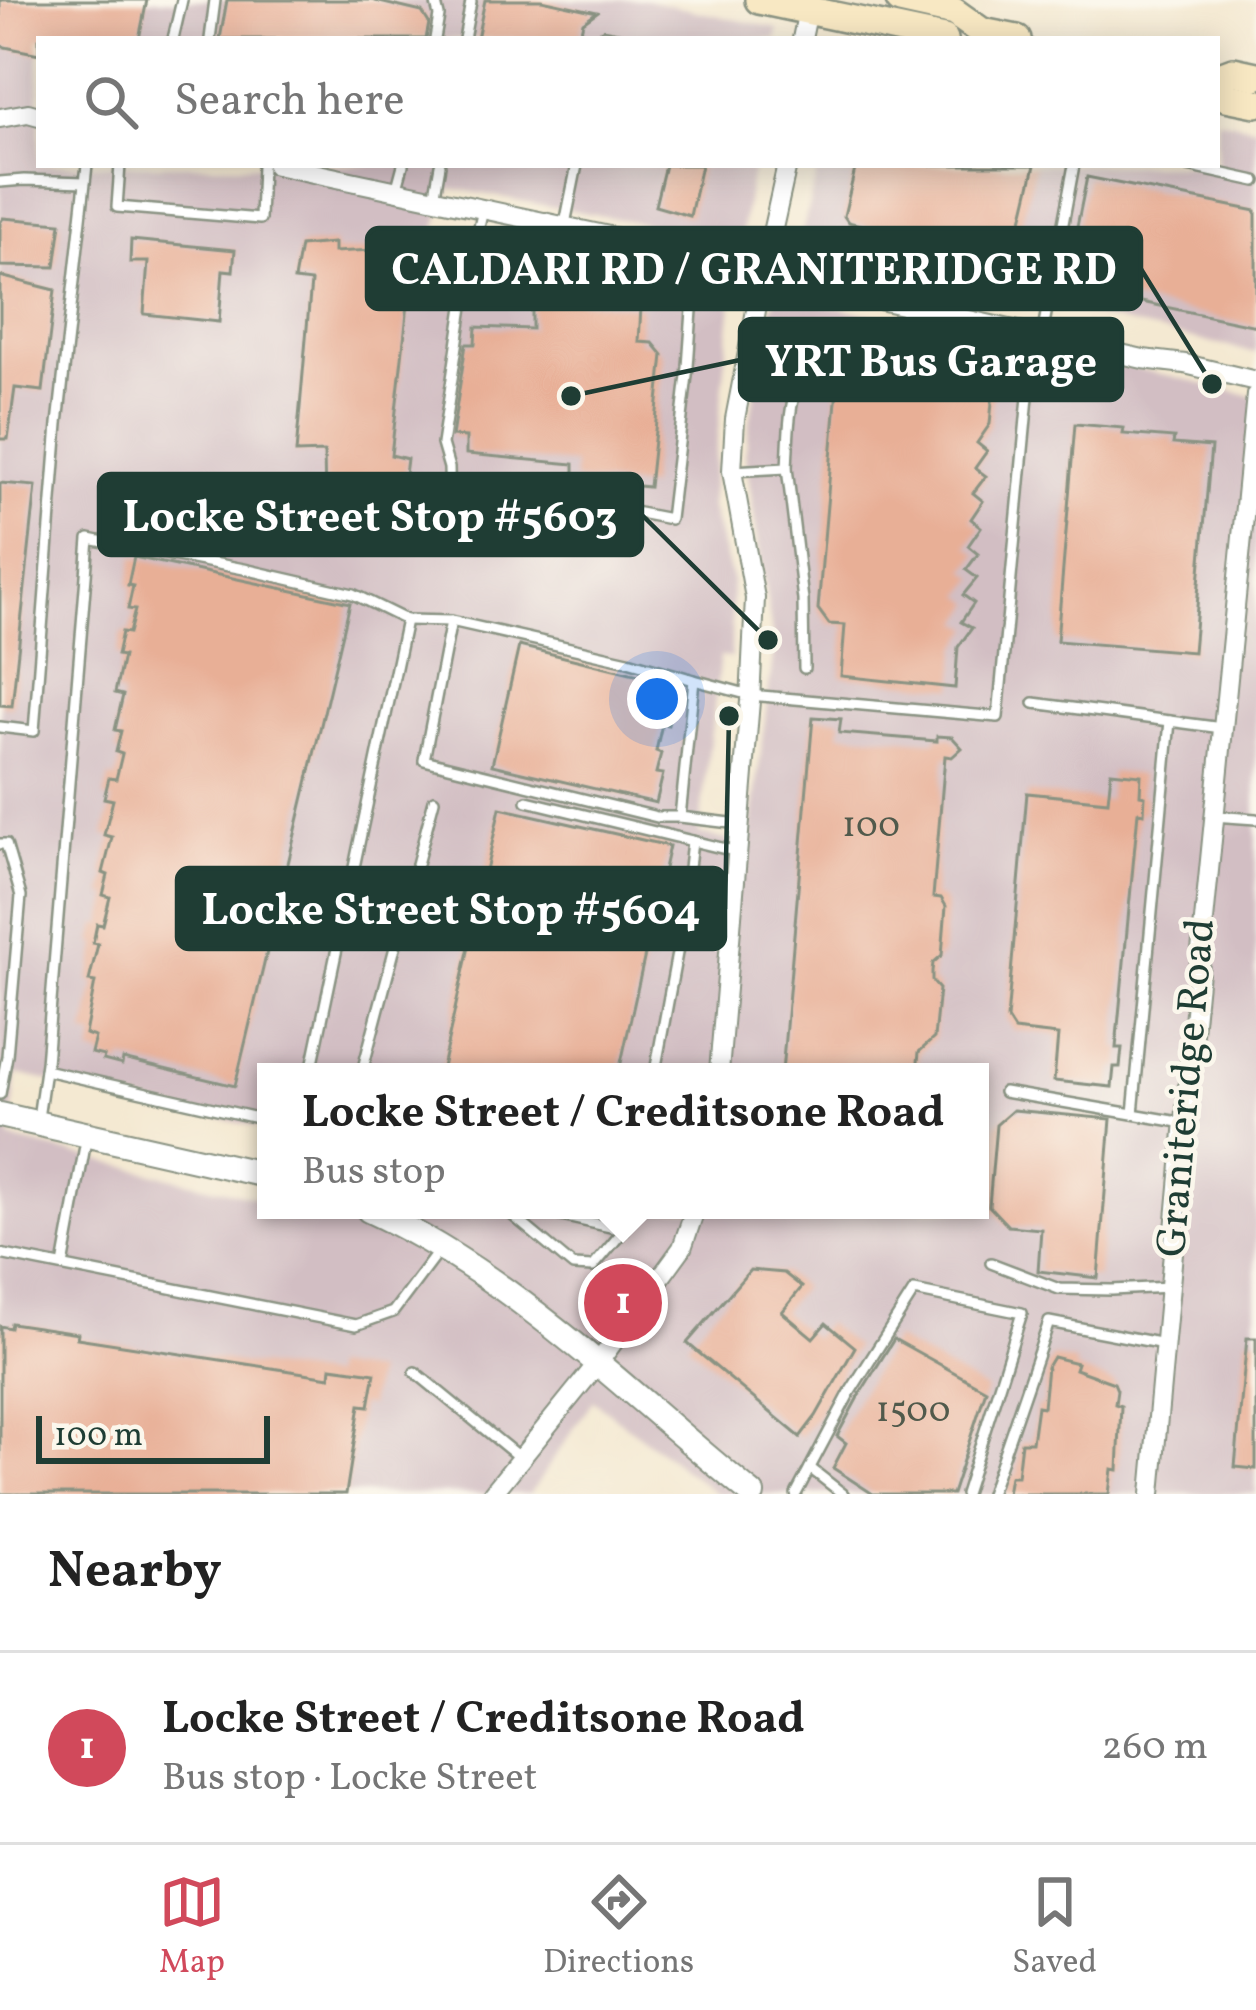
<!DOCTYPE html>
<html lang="en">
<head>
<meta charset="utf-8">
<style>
  :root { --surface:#fff; --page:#f6f6f6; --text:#222; --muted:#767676; --line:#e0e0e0; --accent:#d1495b }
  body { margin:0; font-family:Vollkorn,serif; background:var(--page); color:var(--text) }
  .scale { position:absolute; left:36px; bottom:30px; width:234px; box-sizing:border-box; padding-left:12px; border:6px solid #1f3d34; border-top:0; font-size:33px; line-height:42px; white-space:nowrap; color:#1f3d34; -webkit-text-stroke:9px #fbf7ec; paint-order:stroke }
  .you { position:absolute; left:657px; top:699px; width:42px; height:42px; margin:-30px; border:9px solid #fff; border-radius:50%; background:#1a73e8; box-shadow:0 0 0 18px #1a73e833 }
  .badge { display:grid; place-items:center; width:78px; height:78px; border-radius:50%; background:var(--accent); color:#fff; font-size:39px; font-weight:700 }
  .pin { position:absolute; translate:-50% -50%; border:6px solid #fff; box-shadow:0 3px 12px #0006 }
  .popup { position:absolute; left:257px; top:1063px; width:732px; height:156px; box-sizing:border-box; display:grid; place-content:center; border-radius:0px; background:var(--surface); filter:drop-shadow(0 3px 9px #0005); font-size:39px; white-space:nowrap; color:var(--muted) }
  .popup b { font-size:45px; color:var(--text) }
  .popup::after { content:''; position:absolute; left:50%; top:100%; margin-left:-24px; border:24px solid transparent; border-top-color:var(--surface) }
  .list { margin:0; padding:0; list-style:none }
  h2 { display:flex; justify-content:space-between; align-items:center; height:156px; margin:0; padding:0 48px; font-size:51px }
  h2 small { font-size:39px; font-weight:400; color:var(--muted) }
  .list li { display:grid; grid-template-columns:78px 1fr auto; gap:36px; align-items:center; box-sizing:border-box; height:192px; padding:0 48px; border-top:3px solid var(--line) }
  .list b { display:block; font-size:45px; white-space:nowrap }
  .list p { margin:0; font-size:39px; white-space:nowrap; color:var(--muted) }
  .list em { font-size:39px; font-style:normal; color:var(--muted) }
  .icon { flex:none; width:66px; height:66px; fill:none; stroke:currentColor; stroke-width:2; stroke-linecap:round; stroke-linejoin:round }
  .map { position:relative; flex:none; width:1256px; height:1494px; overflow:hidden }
  .search { position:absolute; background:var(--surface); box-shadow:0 6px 30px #0003; left:36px; right:36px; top:36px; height:132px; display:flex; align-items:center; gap:30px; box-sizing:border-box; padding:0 42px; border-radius:0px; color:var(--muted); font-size:45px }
  .sheet { height:348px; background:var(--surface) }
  nav { display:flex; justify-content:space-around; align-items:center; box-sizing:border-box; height:168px; border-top:3px solid var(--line); background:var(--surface); font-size:33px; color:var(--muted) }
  nav a { display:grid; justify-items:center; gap:6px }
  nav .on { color:var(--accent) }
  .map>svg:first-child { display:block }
  .industrial { fill:#d2bec3; fill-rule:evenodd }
  .building { fill:#e8af96 }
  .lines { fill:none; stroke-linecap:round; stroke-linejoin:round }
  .service-casing { stroke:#8a9383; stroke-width:14 }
  .minor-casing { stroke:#8a9383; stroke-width:22 }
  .tertiary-casing { stroke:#8a9383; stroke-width:28 }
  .secondary-casing { stroke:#8a9383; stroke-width:32 }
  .service { stroke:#fff; stroke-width:9 }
  .minor { stroke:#fff; stroke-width:18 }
  .tertiary { stroke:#fff; stroke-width:24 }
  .secondary { stroke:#f8e8c3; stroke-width:27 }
  .labels { text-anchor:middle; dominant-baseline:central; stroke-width:9; stroke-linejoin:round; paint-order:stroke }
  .number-label { font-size:36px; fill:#515a4c }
  .street-label { font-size:42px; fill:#1f3d34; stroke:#fbf7ec }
  .leader { fill:none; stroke:#1f3d34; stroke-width:4.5 }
  .callout-dot { fill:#1f3d34; stroke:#fbf7ec; stroke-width:4.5 }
  .callout { fill:#1f3d34; stroke:#1f3d34; stroke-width:4.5 }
  .callout-label { font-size:45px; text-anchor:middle; font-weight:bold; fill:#fff }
</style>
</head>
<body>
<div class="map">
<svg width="1256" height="1494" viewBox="0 0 1256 1494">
  <rect width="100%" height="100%" fill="#fbf7ec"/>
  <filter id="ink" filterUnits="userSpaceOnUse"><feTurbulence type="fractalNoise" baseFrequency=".00833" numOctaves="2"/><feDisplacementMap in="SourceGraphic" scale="24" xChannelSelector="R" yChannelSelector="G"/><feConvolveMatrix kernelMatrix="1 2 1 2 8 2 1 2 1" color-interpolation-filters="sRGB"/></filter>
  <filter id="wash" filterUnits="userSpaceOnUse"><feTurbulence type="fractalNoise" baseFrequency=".004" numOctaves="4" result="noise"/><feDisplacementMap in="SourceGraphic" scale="48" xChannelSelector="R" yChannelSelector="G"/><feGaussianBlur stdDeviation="2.7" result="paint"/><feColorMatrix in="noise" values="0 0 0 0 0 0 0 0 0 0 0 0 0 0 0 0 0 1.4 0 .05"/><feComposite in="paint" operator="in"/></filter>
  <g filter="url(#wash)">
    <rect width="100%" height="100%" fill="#f4e9d2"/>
    <g class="industrial">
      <path d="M 0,0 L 646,0 L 778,29 L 776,39 L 39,39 L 39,165 L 753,165 L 740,241 L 451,188 L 434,233 L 734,285 L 710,505 L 732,581 L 731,658 L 720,657 L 699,834 L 749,845 L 774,648 L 745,454 L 765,325 L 777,295 L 1171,376 L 1256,397 L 1256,1494 L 717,1494 L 593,1400 L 530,1494 L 0,1494 ZM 266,1072 L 980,1072 L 980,1210 L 266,1210 L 266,1200 L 10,1139 L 17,1074 L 266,1129 Z"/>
      <polygon points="1217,119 1256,127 1256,353 798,249 819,165 1217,165"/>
    </g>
    <g id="blocks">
      <g class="building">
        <polygon points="0,0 147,0 139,39 39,39 39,54 0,46"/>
        <polygon points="227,0 371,0 422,12 429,23 426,39 220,39"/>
        <polygon points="485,0 542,0 597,12 583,22 579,39 477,39"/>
        <polygon points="665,165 701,165 690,216 655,206"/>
        <polygon points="856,165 1035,165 1014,254 895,227 894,233 848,222 844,216"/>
        <polygon points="1087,177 1256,211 1256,326 1065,286"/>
        <polygon points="3,218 61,223 55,267 0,266 0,223"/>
        <polygon points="131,240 235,250 233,271 223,270 219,322 144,314 148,262 130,262"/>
        <polygon points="334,243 334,252 373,250 373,257 413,260 391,455 407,459 401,505 325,500 324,452 296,453 311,282 294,280 300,246"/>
        <polygon points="0,276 55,290 43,391 15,388 8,439 0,439"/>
        <polygon points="532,296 641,307 639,342 653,343 663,355 649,487 574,480 574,464 466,454 466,437 452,436 466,344 475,344 476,327 532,329"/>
        <polygon points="852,378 993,391 990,424 977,443 987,451 975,468 986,476 973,493 983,501 971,519 981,527 968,546 978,554 966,570 977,578 963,595 974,603 961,622 972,628 958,647 955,688 841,676 845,625 829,624 818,609 837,389"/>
        <polygon points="1075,424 1124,428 1123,434 1174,438 1173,444 1211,447 1193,652 1057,641"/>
        <polygon points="0,483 36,486 12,706 0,705"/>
        <polygon points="134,557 350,603 235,1086 123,1059 122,1065 103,1060 104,1056 91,1053 95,1037 85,1034 95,982 89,981 98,944 93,943 97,924 103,925 110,897 103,895 108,875 103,873 112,837 104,835 113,800 104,798 109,778 116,779 122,754 116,752 121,731 115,730 123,695 115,693 123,656 117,655 122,632 129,633 135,610 128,609 133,586 128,585"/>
        <polygon points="519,646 672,683 668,701 673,702 668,725 662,724 656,751 661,753 656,773 663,774 656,803 492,765"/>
        <polygon points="813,717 841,719 839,733 937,741 937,736 952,737 962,748 952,757 945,756 933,897 941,898 946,906 942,955 933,963 932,971 932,981 939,989 934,1038 919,1052 917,1072 782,1072"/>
        <polygon points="1111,772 1141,775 1140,795 1145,796 1144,813 1138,812 1116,1048 1122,1048 1120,1067 1114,1067 1112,1087 1054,1081 1058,1035 1014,1030 1007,1019 1027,793 1108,801"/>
        <polygon points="500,808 669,846 619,1072 441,1072"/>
        <polygon points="1013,1110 1111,1119 1098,1278 1038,1271 1041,1229 1008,1226 989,1206 996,1125"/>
        <polygon points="750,1270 784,1273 802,1287 782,1312 813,1338 826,1323 855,1347 816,1416 800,1437 687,1343"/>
        <polygon points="11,1323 78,1333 77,1338 330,1377 331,1367 375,1373 369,1406 360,1405 346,1494 0,1494 0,1326 10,1328"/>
        <polygon points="1247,1338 1256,1338 1256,1469 1235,1467"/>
        <polygon points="894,1339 986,1390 952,1494 873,1494 833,1468 846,1443 837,1436 858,1397"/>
        <polygon points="1053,1357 1077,1363 1075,1369 1114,1383 1117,1390 1115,1404 1121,1406 1118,1470 1112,1469 1109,1494 1007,1494 1010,1476 1017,1476 1021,1442 1032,1442 1037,1406 1043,1407 1047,1367"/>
      </g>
    </g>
  </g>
  <g filter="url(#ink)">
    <use href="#blocks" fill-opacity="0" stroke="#8a9383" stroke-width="3"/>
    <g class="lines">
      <g class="service-casing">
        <g id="service">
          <polyline points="173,39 182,0"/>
          <polyline points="210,39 215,0"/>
          <polyline points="435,39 439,16 435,0"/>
          <polyline points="464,39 471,2"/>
          <polyline points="603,39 604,35 626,39"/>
          <polyline points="120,165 117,207 260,219 262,165"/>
          <polyline points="1183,165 1256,181"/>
          <polyline points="0,182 24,180 85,182"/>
          <polyline points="396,191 403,165"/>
          <polyline points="434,199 440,165"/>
          <polyline points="483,210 468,274 442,444 449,468 450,509 484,510 514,489 670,519 688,367 696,254"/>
          <polyline points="565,224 577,165"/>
          <polyline points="1042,335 1074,165"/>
          <polyline points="787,468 803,600 804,668"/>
          <path d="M 732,471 L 787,468 C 790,419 785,349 853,350 C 872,350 893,356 911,360"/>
          <polyline points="406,620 451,621 628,661 694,680"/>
          <polyline points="451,621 424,760 657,817 680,817"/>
          <polyline points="1034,703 1222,728"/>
          <polyline points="0,727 34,731 58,424 87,165"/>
          <polyline points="527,801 738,852"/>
          <polyline points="1213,816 1256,819"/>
          <polyline points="739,824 680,817 694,680 750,695 998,717 1034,333"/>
          <polyline points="0,844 6,844 21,896 7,1056 0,1094"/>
          <polyline points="45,1070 266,1120"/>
          <polyline points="362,1072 434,800"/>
          <polyline points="655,1072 683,921 692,841"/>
          <polyline points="1004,1092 1185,1123"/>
          <polyline points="1133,1114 1170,721"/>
          <polyline points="38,1118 46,1063 89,539 244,569 353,594 406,620 311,1072"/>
          <polyline points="506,1210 573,1266 593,1267 624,1230 629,1210"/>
          <polyline points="535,1210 624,1230"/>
          <polyline points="0,1254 356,1325 393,1312 438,1252"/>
          <polyline points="991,1263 1059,1289 1112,1290 1169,1287"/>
          <polyline points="63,1266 87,1135"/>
          <polyline points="415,1372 520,1458"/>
          <polyline points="810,1468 843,1494"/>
          <polyline points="796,1494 850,1392 914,1291 1022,1313 965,1494"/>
          <polyline points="990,1494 1049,1322 1164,1344"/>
        </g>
      </g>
      <g class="minor-casing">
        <g id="minor">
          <polyline points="802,39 809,5"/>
          <polyline points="0,118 28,113 39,116"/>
          <polyline points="276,165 764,269 840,291 1143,359 1185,364 1256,381"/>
          <polyline points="719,1072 750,701 755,598 732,471 735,419 764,269 787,165"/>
          <polyline points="492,1494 598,1363 682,1248 695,1210"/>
          <polyline points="1151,1494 1194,1022 1256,395"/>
        </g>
      </g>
      <g class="tertiary-casing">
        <g id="tertiary">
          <polyline points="0,1115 266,1175"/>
          <path d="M 369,1210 C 516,1277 628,1394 752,1494"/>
        </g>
      </g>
      <g class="secondary-casing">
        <g id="secondary">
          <polyline points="759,0 944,39"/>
          <polyline points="900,0 954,12 982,32 1017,39"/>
          <polyline points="1217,77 1233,71 1256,76"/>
          <polyline points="1217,87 1226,97 1256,103"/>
        </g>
      </g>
      <use href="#service" class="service"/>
      <use href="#minor" class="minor"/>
      <use href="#tertiary" class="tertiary"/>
      <use href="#secondary" class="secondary"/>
    </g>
  </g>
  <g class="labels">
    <g class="number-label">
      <text x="871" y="827">100</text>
      <text x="913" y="1412">1500</text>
    </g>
    <g class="street-label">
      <text transform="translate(1188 1088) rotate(-85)">Graniteridge Road</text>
    </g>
  </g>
  <path class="leader" d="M1212 384L1141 269M571 396L740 360M768 640L642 515M729 716L725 909"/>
  <g class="callout-dot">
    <circle cx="1212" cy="384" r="12"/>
    <circle cx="571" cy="396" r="12"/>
    <circle cx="768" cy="640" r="12"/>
    <circle cx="729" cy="716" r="12"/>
  </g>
  <g class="callout">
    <rect x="367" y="228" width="774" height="81" rx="12"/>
    <rect x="740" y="319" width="382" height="81" rx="12"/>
    <rect x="99" y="474" width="543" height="81" rx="12"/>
    <rect x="177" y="868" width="548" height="81" rx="12"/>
  </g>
  <g class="callout-label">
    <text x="754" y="284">CALDARI RD / GRANITERIDGE RD</text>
    <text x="931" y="376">YRT Bus Garage</text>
    <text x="370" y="531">Locke Street Stop #5603</text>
    <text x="451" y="924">Locke Street Stop #5604</text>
  </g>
</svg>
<div class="scale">100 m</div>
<div class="you"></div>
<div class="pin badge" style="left:623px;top:1303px">1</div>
<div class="popup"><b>Locke Street / Creditsone Road</b>Bus stop</div>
<div class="search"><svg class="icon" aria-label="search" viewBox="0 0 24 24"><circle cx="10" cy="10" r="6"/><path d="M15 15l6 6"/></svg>Search here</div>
</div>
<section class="sheet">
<h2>Nearby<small></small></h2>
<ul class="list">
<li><span class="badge">1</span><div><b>Locke Street / Creditsone Road</b><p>Bus stop · Locke Street</p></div><em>260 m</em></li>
</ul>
</section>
<nav>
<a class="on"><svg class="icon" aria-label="map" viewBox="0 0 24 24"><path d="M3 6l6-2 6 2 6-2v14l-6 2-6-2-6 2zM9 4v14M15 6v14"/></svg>Map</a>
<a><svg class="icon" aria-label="directions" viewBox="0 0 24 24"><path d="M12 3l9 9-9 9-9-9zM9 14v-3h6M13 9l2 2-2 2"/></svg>Directions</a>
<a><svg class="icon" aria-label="saved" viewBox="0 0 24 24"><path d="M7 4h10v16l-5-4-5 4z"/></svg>Saved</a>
</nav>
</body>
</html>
